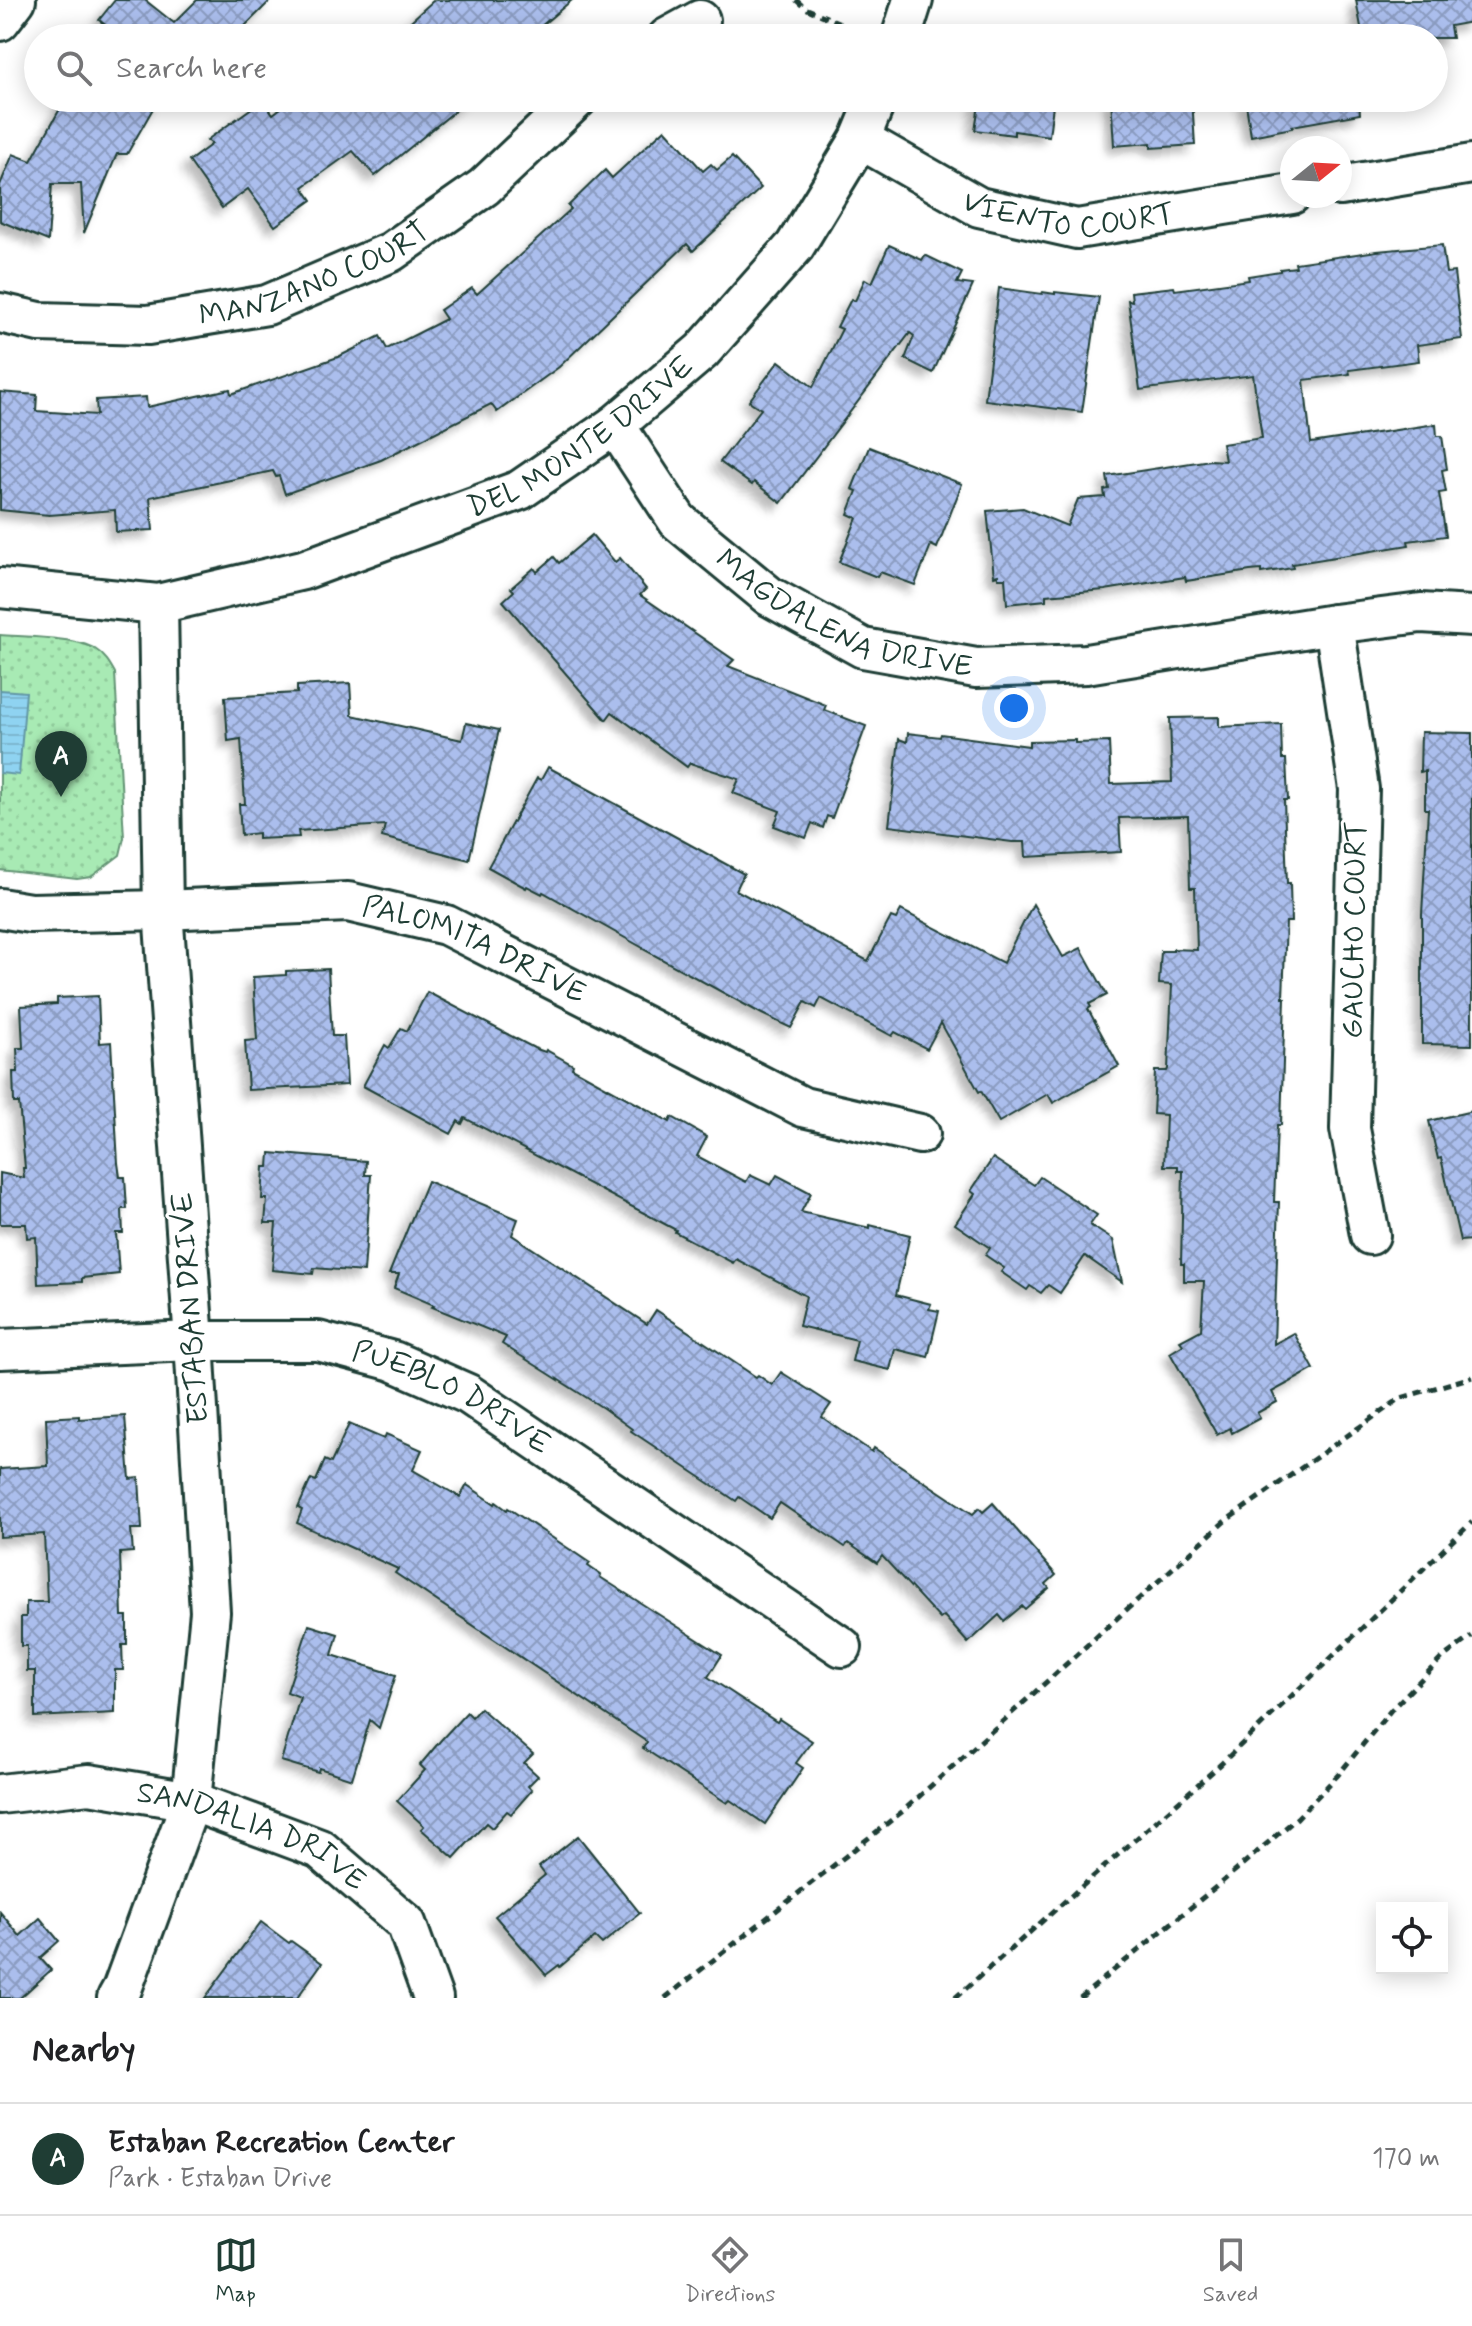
<!DOCTYPE html>
<html lang="en">
<head>
<meta charset="utf-8">
<style>
  :root { --surface:#fff; --page:#f6f6f6; --text:#202124; --muted:#757577; --line:#e0e0e0; --accent:#1f3d34 }
  body { margin:0; font-family:Mynerve,sans-serif; background:var(--page); color:var(--text) }
  .controls { position:absolute; right:24px; bottom:24px; display:grid; overflow:hidden; border-radius:0px; box-shadow:0 4px 20px #0003 }
  .controls button { width:72px; height:72px; display:grid; place-items:center; padding:0; border:0; border-bottom:2px solid var(--line); background:var(--surface); color:var(--text); font:40px sans-serif }
  .compass { position:absolute; left:1280px; top:136px; width:72px; height:72px; border-radius:50%; background:var(--surface); box-shadow:0 4px 20px #0003; rotate:72deg }
  .you { position:absolute; left:1014px; top:708px; width:28px; height:28px; margin:-20px; border:6px solid #fff; border-radius:50%; background:#1a73e8; box-shadow:0 0 0 12px #1a73e833 }
  .badge { display:grid; place-items:center; width:52px; height:52px; border-radius:50%; background:var(--accent); color:#fff; font-size:26px; font-weight:700 }
  .pin { position:absolute; translate:-50% -66px; filter:drop-shadow(0 2px 4px #0008) }
  .pin::after { content:''; position:absolute; top:42px; width:28px; height:24px; background:inherit; clip-path:polygon(0 0,100% 0,50% 100%) }
  .list { margin:0; padding:0; list-style:none }
  h2 { display:flex; justify-content:space-between; align-items:center; height:104px; margin:0; padding:0 32px; font-size:34px }
  h2 small { font-size:26px; font-weight:400; color:var(--muted) }
  .list li { display:grid; grid-template-columns:52px 1fr auto; gap:24px; align-items:center; box-sizing:border-box; height:112px; padding:0 32px; border-top:2px solid var(--line) }
  .list b { display:block; font-size:30px; white-space:nowrap }
  .list p { margin:0; font-size:26px; white-space:nowrap; color:var(--muted) }
  .list em { font-size:26px; font-style:normal; color:var(--muted) }
  .icon { flex:none; width:44px; height:44px; fill:none; stroke:currentColor; stroke-width:2; stroke-linecap:round; stroke-linejoin:round }
  .map { position:relative; flex:none; width:1472px; height:1998px; overflow:hidden }
  .search { position:absolute; background:var(--surface); box-shadow:0 4px 20px #0003; left:24px; right:24px; top:24px; height:88px; display:flex; align-items:center; gap:20px; box-sizing:border-box; padding:0 28px; border-radius:44px; color:var(--muted); font-size:30px }
  .sheet { height:216px; background:var(--surface) }
  nav { display:flex; justify-content:space-around; align-items:center; box-sizing:border-box; height:112px; border-top:2px solid var(--line); background:var(--surface); font-size:22px; color:var(--muted) }
  nav a { display:grid; justify-items:center; gap:4px }
  nav .on { color:var(--accent) }
  .map>svg:first-child { display:block }
  .green { fill:url(#green-dots); stroke:#649474; stroke-width:2 }
  .water { fill:url(#water-rules); stroke:#6297a5; stroke-width:2 }
  .building { fill:url(#building-cross-hatch); stroke:#1f3d34; stroke-width:2; filter:url(#shadow) }
  .lines { fill:none; stroke-linecap:round; stroke-linejoin:round }
  .minor-casing { stroke:#1f3d34; stroke-width:44 }
  .path { stroke:#1f3d34; stroke-width:5; stroke-dasharray:8 6; stroke-linecap:butt }
  .minor { stroke:#fff; stroke-width:38 }
  .labels { text-anchor:middle; dominant-baseline:central; stroke-width:6; stroke-linejoin:round; paint-order:stroke }
  .street-label { font-size:30px; fill:#1f3d34; stroke:#fff }
</style>
</head>
<body>
<div class="map">
<svg width="1472" height="1998" viewBox="0 0 1472 1998">
  <defs>
    <pattern id="green-dots" width="8" height="8" patternUnits="userSpaceOnUse" patternTransform="scale(2)"><rect width="8" height="8" fill="#a8eab4"/><path d="M2 2h.1M6 6h.1" fill="none" stroke="#90ca9b" stroke-width="1.8" stroke-linecap="round"/></pattern>
    <pattern id="water-rules" width="6" height="5" patternUnits="userSpaceOnUse" patternTransform="scale(2)"><rect width="6" height="5" fill="#8fd3f1"/><path d="M0 2.5h6" fill="none" stroke="#7bb6cf"/></pattern>
    <pattern id="building-cross-hatch" width="8" height="8" patternUnits="userSpaceOnUse" patternTransform="scale(2)"><rect width="8" height="8" fill="#abbeed"/><path d="M0 0l8 8M0 8l8-8" fill="none" stroke="#8b9cc1"/></pattern>
    <filter id="shadow"><feDropShadow dx="-7" dy="7" stdDeviation="4" flood-color="#0004"/></filter>
  </defs>
  <rect width="100%" height="100%" fill="#fff"/>
  <filter id="ink" filterUnits="userSpaceOnUse"><feTurbulence type="fractalNoise" baseFrequency=".0125" numOctaves="2"/><feDisplacementMap in="SourceGraphic" scale="16" xChannelSelector="R" yChannelSelector="G"/><feConvolveMatrix kernelMatrix="1 2 1 2 8 2 1 2 1" color-interpolation-filters="sRGB"/></filter>
  <g filter="url(#ink)">
    <path class="green" d="M 0,635 C 23,637 77,637 95,649 C 105,655 110,664 115,673 L 124,838 L 120,855 L 91,877 L 77,879 L 0,870 Z"/>
    <polygon class="water" points="0,690 26,692 19,775 0,773"/>
    <g class="building">
      <polygon points="115,0 145,0 174,23 197,0 271,0 233,38 122,38 99,20"/>
      <polygon points="434,0 572,0 527,38 392,38"/>
      <polygon points="1356,0 1472,0 1472,22 1450,26 1452,38 1363,38"/>
      <polygon points="66,98 159,98 127,154 117,154 84,233 81,184 52,184 48,241 0,221 0,185 13,154 31,161"/>
      <polygon points="294,98 471,98 375,176 353,151 303,187 312,200 275,226 248,189 222,208 189,161 212,144 207,140 263,100 273,114"/>
      <polygon points="980,98 1054,98 1049,136 1014,131 1014,135 975,130"/>
      <polygon points="1111,98 1192,98 1195,145 1151,148 1151,143 1114,146"/>
      <polygon points="1245,98 1359,98 1360,114 1292,126 1292,128 1251,136"/>
      <polygon points="665,129 703,171 711,164 717,170 732,157 761,188 693,251 687,244 559,367 497,412 491,404 381,460 285,494 279,476 276,477 273,471 150,497 153,530 116,532 115,510 49,515 0,510 0,392 37,395 36,411 97,415 96,400 146,397 147,407 230,389 231,394 338,357 380,336 387,349 446,319 440,310 472,288 477,294 571,209 568,206 605,170 612,178"/>
      <polygon points="889,245 922,260 925,255 962,273 957,283 973,285 933,373 905,359 914,336 910,333 781,503 754,482 752,485 720,462 761,409 749,401 779,361 813,387 842,329 837,327 851,299 855,301 865,279 872,283"/>
      <polygon points="1442,245 1446,273 1454,272 1462,339 1417,345 1419,361 1349,370 1350,374 1304,380 1311,443 1436,424 1437,436 1442,436 1447,469 1442,470 1446,492 1439,493 1446,536 1408,541 1409,545 1292,564 1293,568 1261,573 1261,570 1250,571 1186,581 1185,577 1105,590 1046,595 1046,600 1007,604 1005,578 998,578 998,575 994,576 987,511 1023,508 1067,526 1078,499 1105,497 1104,490 1109,489 1107,476 1210,460 1225,461 1222,444 1262,438 1253,375 1140,390 1128,300 1132,301 1131,292 1174,287 1175,290 1249,280 1248,276 1280,271 1280,269 1296,267 1295,263 1377,251"/>
      <polygon points="999,288 1042,294 1043,292 1055,294 1055,292 1099,297 1082,412 985,400"/>
      <polygon points="869,447 962,484 937,548 931,545 915,585 880,572 877,577 839,562 857,518 848,514 857,491 852,489"/>
      <polygon points="592,535 615,562 620,558 646,589 640,595 734,660 728,666 826,705 824,710 866,726 832,818 827,816 823,828 812,823 806,838 774,826 780,811 733,793 739,779 690,763 687,767 612,712 606,720 503,601 514,591 511,588 534,568 537,572 554,557 559,563"/>
      <polygon points="350,683 352,715 462,740 466,723 499,730 469,860 382,837 385,825 298,831 299,837 258,839 258,833 241,835 239,804 245,804 241,739 228,741 225,697 297,693 297,686"/>
      <polygon points="1219,717 1219,727 1281,724 1282,759 1286,759 1288,800 1284,800 1287,883 1290,883 1291,922 1286,922 1283,998 1285,998 1281,1125 1277,1125 1274,1202 1279,1202 1274,1344 1294,1333 1314,1369 1272,1392 1277,1402 1257,1413 1260,1418 1232,1433 1230,1428 1217,1435 1170,1353 1183,1345 1180,1341 1201,1330 1204,1281 1184,1281 1184,1264 1181,1264 1183,1171 1178,1171 1178,1166 1164,1166 1166,1115 1153,1114 1155,1071 1167,1071 1168,1069 1172,985 1159,984 1161,951 1173,951 1173,949 1197,950 1195,888 1190,888 1188,816 1119,818 1121,852 1026,857 1025,842 1012,842 889,826 899,739 907,742 908,733 940,737 941,734 1029,746 1029,741 1075,740 1075,743 1109,742 1111,784 1172,782 1170,718"/>
      <polygon points="1421,732 1472,733 1472,1045 1422,1044 1422,914 1428,809 1425,809 1425,771 1420,772"/>
      <polygon points="548,767 744,874 736,890 868,961 891,917 896,919 901,910 1003,963 1033,904 1063,957 1081,948 1107,995 1089,1004 1091,1007 1088,1009 1119,1066 1053,1103 1048,1094 999,1122 981,1091 979,1092 941,1023 927,1049 895,1032 892,1036 821,998 816,1008 805,1002 791,1028 762,1014 643,949 643,948 543,892 542,894 527,886 526,888 488,867 537,778 541,780"/>
      <polygon points="328,969 332,1036 344,1036 347,1085 248,1090 245,1041 257,1040 253,977 286,975 286,971"/>
      <polygon points="427,992 534,1048 545,1052 546,1050 573,1065 572,1068 670,1122 672,1117 707,1137 697,1156 746,1182 750,1175 771,1185 777,1175 811,1193 801,1212 870,1228 870,1225 910,1235 896,1295 931,1304 929,1309 939,1311 928,1357 895,1349 890,1370 852,1361 857,1340 799,1326 806,1296 736,1259 733,1263 675,1232 676,1230 465,1118 462,1124 458,1121 451,1134 363,1086 385,1045 389,1048 401,1028 407,1031"/>
      <polygon points="98,996 100,1043 111,1042 118,1163 120,1177 125,1177 127,1209 122,1209 123,1233 116,1233 119,1274 82,1278 82,1282 38,1284 36,1237 27,1238 26,1224 0,1224 0,1173 24,1178 23,1168 25,1168 19,1103 14,1103 13,1072 18,1072 17,1048 23,1048 21,1006 57,1004 57,998"/>
      <polygon points="1472,1111 1472,1240 1460,1241 1441,1158 1438,1159 1429,1121"/>
      <polygon points="270,1153 366,1161 365,1175 371,1175 364,1272 314,1268 313,1274 272,1270 276,1223 265,1223 267,1199 262,1199 264,1167 269,1167"/>
      <polygon points="993,1158 1034,1185 1040,1177 1097,1215 1090,1225 1113,1240 1122,1282 1085,1256 1060,1293 1048,1285 1041,1293 1030,1286 1027,1290 1001,1272 1004,1268 985,1255 990,1248 955,1224 975,1194 971,1191"/>
      <polygon points="427,1181 518,1219 512,1235 647,1324 656,1310 756,1377 758,1375 772,1385 781,1372 831,1404 822,1417 872,1452 874,1448 973,1514 979,1508 983,1512 993,1503 1056,1575 1046,1584 1049,1588 1025,1609 1022,1606 1004,1621 999,1615 968,1643 944,1616 940,1619 882,1556 877,1563 848,1543 845,1547 780,1503 770,1518 739,1497 736,1501 631,1431 632,1429 603,1408 502,1344 506,1337 432,1307 434,1305 394,1288 399,1274 389,1274"/>
      <polygon points="79,1416 79,1419 125,1416 130,1479 139,1478 142,1529 131,1529 133,1552 120,1553 122,1616 127,1616 127,1645 122,1645 123,1670 115,1670 115,1713 35,1717 35,1671 27,1671 27,1646 21,1646 21,1617 26,1617 26,1602 47,1602 44,1534 0,1537 0,1469 48,1466 46,1418"/>
      <polygon points="349,1424 384,1439 386,1434 422,1450 413,1470 460,1497 467,1485 495,1504 496,1502 507,1510 508,1508 590,1563 588,1566 601,1575 600,1577 722,1655 708,1677 777,1722 779,1719 812,1741 796,1763 803,1768 765,1824 730,1800 727,1803 643,1748 647,1742 395,1573 398,1569 297,1523 302,1510 298,1508 311,1479 316,1481 325,1460 331,1463"/>
      <polygon points="309,1625 338,1634 332,1655 396,1675 379,1728 370,1720 352,1779 319,1768 318,1772 281,1761 300,1697 287,1692"/>
      <polygon points="480,1708 533,1754 524,1763 538,1776 528,1786 532,1790 511,1814 507,1811 492,1828 486,1823 454,1858 421,1829 424,1826 397,1801 425,1770 420,1765 441,1740 467,1712 472,1717"/>
      <polygon points="578,1836 640,1913 602,1944 595,1937 560,1967 559,1965 546,1975 495,1916 545,1875 539,1867"/>
      <polygon points="0,1912 20,1936 40,1918 59,1941 40,1958 51,1970 20,1998 0,1998"/>
      <polygon points="261,1922 289,1943 291,1941 322,1963 297,1998 205,1998"/>
    </g>
    <g class="lines">
      <g class="minor-casing">
        <g id="minor">
          <polyline points="0,21 16,0"/>
          <polyline points="667,38 700,20"/>
          <polyline points="901,38 913,0"/>
          <path id="s1" d="M 860,139 L 979,207 L 1077,229 L 1292,194"/>
          <polyline points="1340,186 1472,164"/>
          <path id="s2" d="M 0,313 L 39,322 L 148,325 L 267,305 L 391,252 L 484,187 L 578,98"/>
          <path id="s3" d="M 615,425 L 678,521 L 769,596 L 863,648 L 976,668 L 1086,664 L 1334,624 L 1421,613 L 1472,616"/>
          <path id="s4" d="M 0,588 L 158,604 L 303,570 L 520,490 L 615,425 L 702,351 L 795,246 L 860,139 L 877,98"/>
          <polyline points="1334,624 1359,789 1350,1129 1370,1235"/>
          <path id="s5" d="M 0,908 L 30,913 L 163,910 L 348,902 L 446,925 L 803,1107 L 920,1134"/>
          <path id="s6" d="M 0,1349 L 194,1341 L 318,1341 L 393,1361 L 468,1394 L 842,1647"/>
          <path id="s7" d="M 0,1794 L 89,1784 L 191,1801 L 320,1849 L 406,1923 L 433,1998"/>
          <polyline points="117,1998 122,1989 191,1801 210,1612 194,1341 163,910 158,604"/>
        </g>
      </g>
      <g class="path">
        <polyline points="796,0 805,8 866,34"/>
        <polyline points="665,1998 903,1811 1224,1522 1401,1398 1472,1377"/>
        <polyline points="955,1998 1221,1764 1472,1522"/>
        <polyline points="1080,1998 1217,1886 1297,1818 1338,1775 1391,1710 1442,1658 1472,1636"/>
      </g>
      <use href="#minor" class="minor"/>
    </g>
  </g>
  <g class="labels">
    <g class="street-label">
      <text stroke="none"><textPath href="#s1" startOffset="228">VIENTO COURT</textPath></text>
      <text stroke="none"><textPath href="#s2" startOffset="324">MANZANO COURT</textPath></text>
      <text stroke="none"><textPath href="#s4" startOffset="618">DEL MONTE DRIVE</textPath></text>
      <text stroke="none"><textPath href="#s3" startOffset="310">MAGDALENA DRIVE</textPath></text>
      <text transform="translate(1355 930) rotate(-89)">GAUCHO COURT</text>
      <text stroke="none"><textPath href="#s5" startOffset="484">PALOMITA DRIVE</textPath></text>
      <text transform="translate(191 1308) rotate(-94)">ESTABAN DRIVE</text>
      <text stroke="none"><textPath href="#s6" startOffset="464">PUEBLO DRIVE</textPath></text>
      <text stroke="none"><textPath href="#s7" startOffset="262">SANDALIA DRIVE</textPath></text>
    </g>
  </g>
</svg>
<div class="controls">
<button><svg class="icon" aria-label="locate" viewBox="0 0 24 24"><circle cx="12" cy="12" r="6"/><path d="M12 2v4M12 18v4M2 12h4M18 12h4"/></svg></button>
</div>
<svg class="compass" viewBox="-18 -18 36 36"><path d="M0-13l5 13h-10z" fill="#e53935"/><path d="M0 13l5-13h-10z" fill="#757577"/></svg>
<div class="you"></div>
<div class="pin badge" style="left:61px;top:797px">A</div>
<div class="search"><svg class="icon" aria-label="search" viewBox="0 0 24 24"><circle cx="10" cy="10" r="6"/><path d="M15 15l6 6"/></svg>Search here</div>
</div>
<section class="sheet">
<h2>Nearby<small></small></h2>
<ul class="list">
<li><span class="badge">A</span><div><b>Estaban Recreation Center</b><p>Park · Estaban Drive</p></div><em>170 m</em></li>
</ul>
</section>
<nav>
<a class="on"><svg class="icon" aria-label="map" viewBox="0 0 24 24"><path d="M3 6l6-2 6 2 6-2v14l-6 2-6-2-6 2zM9 4v14M15 6v14"/></svg>Map</a>
<a><svg class="icon" aria-label="directions" viewBox="0 0 24 24"><path d="M12 3l9 9-9 9-9-9zM9 14v-3h6M13 9l2 2-2 2"/></svg>Directions</a>
<a><svg class="icon" aria-label="saved" viewBox="0 0 24 24"><path d="M7 4h10v16l-5-4-5 4z"/></svg>Saved</a>
</nav>
</body>
</html>
